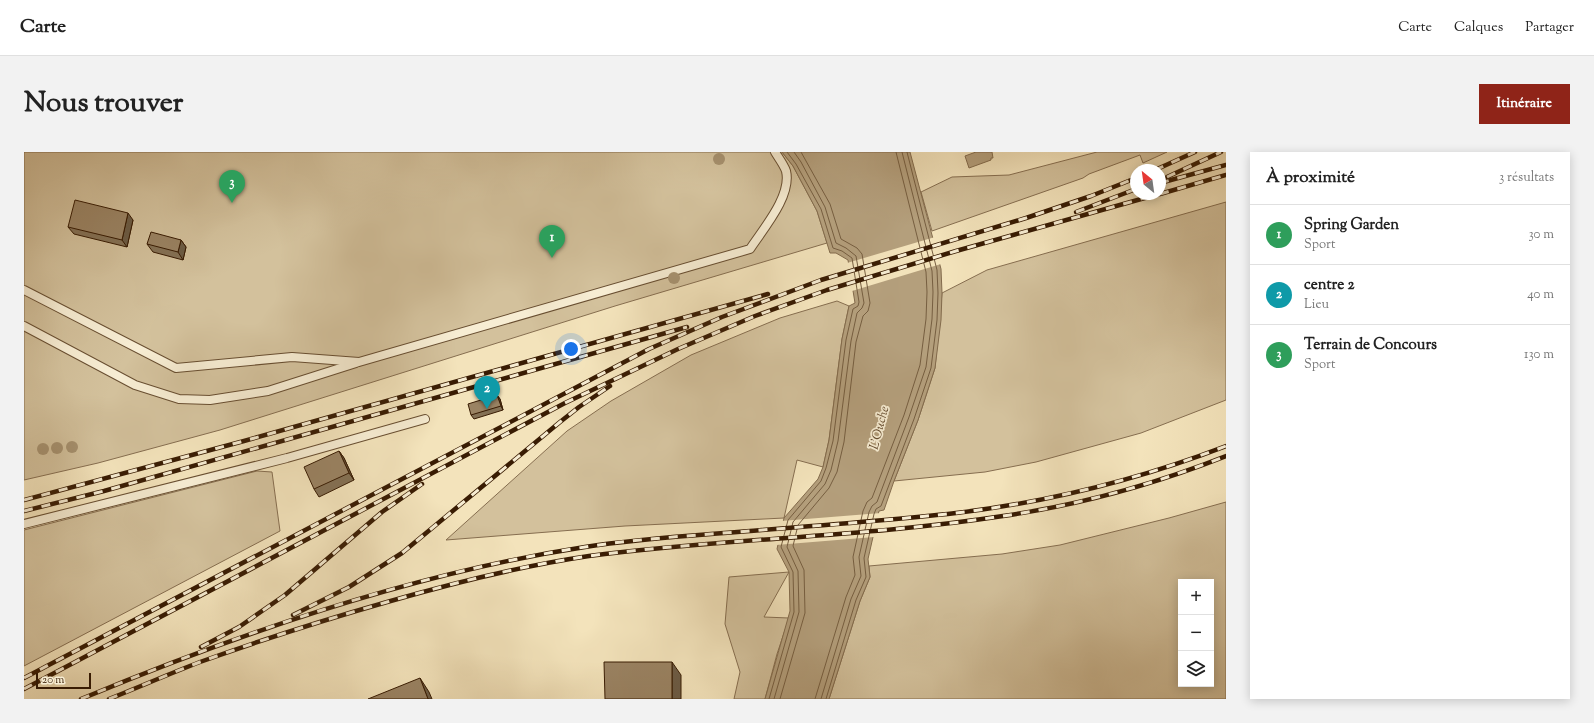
<!DOCTYPE html>
<html lang="fr">
<head>
<meta charset="utf-8">
<style>
  :root { --surface:#fff; --page:#f2f2f2; --text:#222; --muted:#767676; --line:#e0e0e0; --accent:#8f2418 }
  body { margin:0; font-family:"Sorts Mill Goudy",serif; background:var(--page); color:var(--text) }
  .controls { position:absolute; right:12px; bottom:12px; display:grid; overflow:hidden; border-radius:0px; box-shadow:0 2px 10px #0003 }
  .controls button { width:36px; height:36px; display:grid; place-items:center; padding:0; border:0; border-bottom:1px solid var(--line); background:var(--surface); color:var(--text); font:20px sans-serif }
  .compass { position:absolute; left:1106px; top:12px; width:36px; height:36px; border-radius:50%; background:var(--surface); box-shadow:0 2px 10px #0003; rotate:331deg }
  .scale { position:absolute; left:12px; bottom:10px; width:55px; box-sizing:border-box; padding-left:4px; border:2px solid #391c03; border-top:0; font-size:11px; line-height:14px; white-space:nowrap; color:#391c03; -webkit-text-stroke:3px #f7edd3; paint-order:stroke }
  .you { position:absolute; left:547px; top:197px; width:14px; height:14px; margin:-10px; border:3px solid #fff; border-radius:50%; background:#1a73e8; box-shadow:0 0 0 6px #1a73e833 }
  .badge { display:grid; place-items:center; width:26px; height:26px; border-radius:50%; background:var(--accent); color:#fff; font-size:13px; font-weight:700 }
  .pin { position:absolute; translate:-50% -33px; filter:drop-shadow(0 1px 2px #0008) }
  .pin::after { content:''; position:absolute; top:21px; width:14px; height:12px; background:inherit; clip-path:polygon(0 0,100% 0,50% 100%) }
  .list { margin:0; padding:0; list-style:none }
  h2 { display:flex; justify-content:space-between; align-items:center; height:52px; margin:0; padding:0 16px; font-size:17px }
  h2 small { font-size:13px; font-weight:400; color:var(--muted) }
  .list li { display:grid; grid-template-columns:26px 1fr auto; gap:12px; align-items:center; box-sizing:border-box; height:60px; padding:0 16px; border-top:1px solid var(--line) }
  .list b { display:block; font-size:15px; white-space:nowrap }
  .list p { margin:0; font-size:13px; white-space:nowrap; color:var(--muted) }
  .list em { font-size:13px; font-style:normal; color:var(--muted) }
  .icon { flex:none; width:22px; height:22px; fill:none; stroke:currentColor; stroke-width:2; stroke-linecap:round; stroke-linejoin:round }
  .map { position:relative; flex:none; width:1202px; height:547px; overflow:hidden; border-radius:0px }
  header { display:flex; align-items:center; gap:24px; box-sizing:border-box; height:56px; padding:0 20px; background:var(--surface); border-bottom:1px solid var(--line) }
  header strong { font-size:19px }
  nav { display:flex; gap:22px; margin-inline-start:auto; font-size:14px }
  .intro { display:flex; align-items:center; justify-content:space-between; box-sizing:border-box; height:96px; padding:0 24px }
  h1 { margin:0; font-size:28px }
  .button { padding:10px 18px; border-radius:0px; background:var(--accent); color:#fff; font-size:14px; font-weight:700 }
  main { display:flex; gap:24px; padding:0 24px }
  aside { flex:1; background:var(--surface); border-radius:0px; box-shadow:0 2px 10px #0003 }
  .map>svg:first-child { display:block }
  .green { fill:#d3c19c; stroke:#866e50; fill-rule:evenodd }
  .water { fill:#b49f7c; stroke:#836b4c }
  .pier { fill:#f3e3bb }
  .lines { fill:none; stroke-linecap:round; stroke-linejoin:round }
  .shore { stroke:#765e40; stroke-width:1 }
  .lane-casing { stroke:#684e31; stroke-width:10 }
  .lane { stroke:#f7edd3; stroke-width:8 }
  .rail-casing { stroke:#391c03; stroke-width:4.5 }
  .rail { stroke:#f7edd3; stroke-width:3; stroke-dasharray:9; stroke-linecap:butt }
  .tree { fill:#a6916f }
  .wall { fill:#847155; stroke:#391c03 }
  .shaded-wall { fill:#6c5c45; stroke:#391c03 }
  .building { fill:#9a8363; stroke:#391c03 }
  .labels { text-anchor:middle; dominant-baseline:central; stroke-width:3.5; stroke-linejoin:round; paint-order:stroke }
  .water-label { font-size:13px; font-style:italic; fill:#644a2d; stroke:#f7edd3 }
</style>
</head>
<body>
<header>
<strong>Carte</strong>
<nav><a>Carte</a><a>Calques</a><a>Partager</a></nav>
</header>
<div class="intro"><h1>Nous trouver</h1><a class="button">Itinéraire</a></div>
<main>
<div class="map">
<svg width="1202" height="547" viewBox="0 0 1202 547">
  <rect width="100%" height="100%" fill="#f3e3bb"/>
  <filter id="stains"><feTurbulence type="fractalNoise" baseFrequency=".005" numOctaves="4"/><feColorMatrix values="0 0 0 0 .2 0 0 0 0 .09 0 0 0 0 .02 0 0 0 .5 -.17"/></filter>
  <radialGradient id="worn" r=".72"><stop offset=".6" stop-color="#630" stop-opacity="0"/><stop offset="1" stop-color="#630" stop-opacity=".3"/></radialGradient>
  <g class="green">
    <polygon points="0,0 758,0 769,14 793,59 803,91 591,154 196,278 74,311 0,328"/>
    <polygon points="1073,0 1143,0 1119,11 1116,3 1065,22 1059,26 908,79 897,40 928,25 985,23"/>
    <polygon points="1202,50 1202,248 1117,281 1012,310 961,320 870,329 894,268 911,216 918,141 963,118"/>
    <polygon points="813,149 825,154 818,187 805,288 799,315 773,308 760,366 601,374 422,388 543,279 587,249 667,203 756,166"/>
    <polygon points="233,319 248,320 256,379 0,514 0,378"/>
    <path d="M 1202,350 L 1202,547 L 805,547 L 836,449 L 846,425 L 845,414 L 978,402 L 1036,393 L 1145,366 ZM 1157,430 L 1187,430 L 1187,532 L 1157,532 Z"/>
    <polygon points="765,420 740,465 765,466 753,502 741,547 710,547 716,520 701,472 705,425"/>
  </g>
  <g class="water">
    <polygon points="758,0 886,0 917,117 918,141 917,168 911,216 894,268 870,329 860,358 855,359 854,363 844,407 846,425 836,449 805,547 741,547 766,459 765,420 753,397 760,366 794,327 799,315 805,288 818,187 825,154 831,151 824,108 812,101 806,101 793,59 769,14"/>
    <polygon points="952,0 968,0 969,6 967,6 967,8 945,16 941,4"/>
  </g>
  <g class="pier">
    <polygon points="911,85 917,112 828,139 823,111"/>
    <polygon points="857,361 850,385 752,393 757,369"/>
  </g>
  <g class="lines">
    <g class="shore">
      <polyline points="745,547 770,460 769,420 757,395 764,368 797,329 802,316 809,289 822,188 829,157 834,154 835,150 828,106 818,99 809,96 797,57 772,12 763,0"/>
      <polyline points="750,547 775,460 774,419 763,395 769,370 801,332 807,318 814,289 827,189 833,161 838,156 840,151 832,104 822,96 812,91 801,55 777,10 770,0"/>
      <polyline points="756,547 781,461 780,418 769,394 774,373 805,336 813,320 820,290 832,190 839,164 844,159 846,151 838,102 833,96 817,87 806,52 777,0"/>
      <polyline points="791,547 822,445 831,423 829,405 839,359 843,350 848,346 880,263 896,213 902,167 903,140 902,120 872,0"/>
      <polyline points="797,547 827,447 837,424 835,405 845,360 848,354 853,350 885,265 902,215 908,167 909,140 908,119 878,0"/>
      <polyline points="802,547 832,448 842,425 840,406 850,362 852,357 857,354 890,267 907,216 913,168 914,141 913,118 883,0"/>
    </g>
    <g class="lane-casing">
      <g id="lane">
        <path d="M 0,138 L 152,216 L 268,205 L 335,210 L 726,97 C 739,77 768,44 762,19 C 760,13 754,5 751,0"/>
        <polyline points="0,174 111,233 155,247 186,248 244,239 332,211"/>
        <polyline points="0,372 263,306 401,267"/>
      </g>
    </g>
    <use href="#lane" class="lane"/>
    <g class="rail-casing">
      <g id="rail">
        <polyline points="1131,18 1171,0"/>
        <polyline points="1143,25 1197,0"/>
        <polyline points="1136,31 1202,13"/>
        <polyline points="1136,42 1202,23"/>
        <polyline points="1052,60 1112,37"/>
        <polyline points="0,348 220,289 744,142"/>
        <polyline points="0,359 80,339 663,175"/>
        <polyline points="269,463 325,435 378,401 536,270 555,255 586,234"/>
        <polyline points="177,495 215,475 261,443 358,360 398,332"/>
        <polyline points="0,526 625,197 698,165 797,128 1002,66 1067,44 1112,26"/>
        <polyline points="0,537 541,251 654,197 731,164 803,138 932,99 1135,42"/>
        <path d="M 57,547 C 216,481 390,421 561,395 C 619,386 679,383 738,378 C 803,373 868,368 932,361 C 1024,350 1116,327 1202,294"/>
        <path d="M 85,547 C 115,535 145,522 176,510 C 237,488 300,468 363,450 C 429,431 497,414 565,404 C 703,386 842,385 979,364 C 1055,353 1131,332 1202,304"/>
      </g>
    </g>
    <use href="#rail" class="rail"/>
  </g>
  <g class="tree">
    <circle cx="695" cy="7" r="6"/>
    <circle cx="650" cy="126" r="6"/>
    <circle cx="48" cy="295" r="6"/>
    <circle cx="33" cy="296" r="6"/>
    <circle cx="19" cy="297" r="6"/>
  </g>
  <g class="wall">
    <polygon points="109,68 103,95 50,82 44,75"/>
    <polygon points="157,88 162,95 159,108 129,100 123,92"/>
    <polygon points="473,243 476,247 479,258 450,267 447,263"/>
    <polygon points="315,299 320,306 330,328 295,345 290,337"/>
  </g>
  <g class="shaded-wall">
    <polygon points="104,61 109,68 103,95 98,88"/>
    <polygon points="157,88 162,95 159,108 154,100"/>
    <polygon points="473,243 476,247 479,258 477,254"/>
    <polygon points="315,299 320,306 330,328 325,321"/>
    <polygon points="648,510 657,523 657,547 648,547"/>
    <polygon points="396,526 405,540 408,547 404,547"/>
  </g>
  <g class="building">
    <polygon points="51,48 104,61 98,88 44,75"/>
    <polygon points="127,80 157,88 154,100 123,92"/>
    <polygon points="473,243 477,254 447,263 444,252"/>
    <polygon points="315,299 325,321 290,337 280,315"/>
    <polygon points="580,510 648,510 648,547 581,547"/>
    <polygon points="396,526 404,547 344,547"/>
  </g>
  <g class="labels">
    <g class="water-label">
      <text transform="translate(856 276) rotate(-75)">L'Ouche</text>
    </g>
  </g>
  <rect width="100%" height="100%" filter="url(#stains)"/>
  <rect width="100%" height="100%" fill="url(#worn)"/>
</svg>
<div class="controls">
<button>+</button>
<button>−</button>
<button><svg class="icon" aria-label="layers" viewBox="0 0 24 24"><path d="M12 4l9 5-9 5-9-5zM3 14l9 5 9-5"/></svg></button>
</div>
<svg class="compass" viewBox="-18 -18 36 36"><path d="M0-13l5 13h-10z" fill="#e53935"/><path d="M0 13l5-13h-10z" fill="#767676"/></svg>
<div class="scale">20 m</div>
<div class="you"></div>
<div class="pin badge" style="left:528px;top:106px;background:#2e9e5b">1</div>
<div class="pin badge" style="left:463px;top:257px;background:#0f9aa8">2</div>
<div class="pin badge" style="left:208px;top:51px;background:#2e9e5b">3</div>
</div>
<aside>
<h2>À proximité<small>3 résultats</small></h2>
<ul class="list">
<li><span class="badge" style="background:#2e9e5b">1</span><div><b>Spring Garden</b><p>Sport</p></div><em>30 m</em></li>
<li><span class="badge" style="background:#0f9aa8">2</span><div><b>centre 2</b><p>Lieu</p></div><em>40 m</em></li>
<li><span class="badge" style="background:#2e9e5b">3</span><div><b>Terrain de Concours</b><p>Sport</p></div><em>130 m</em></li>
</ul>
</aside>
</main>
</body>
</html>
